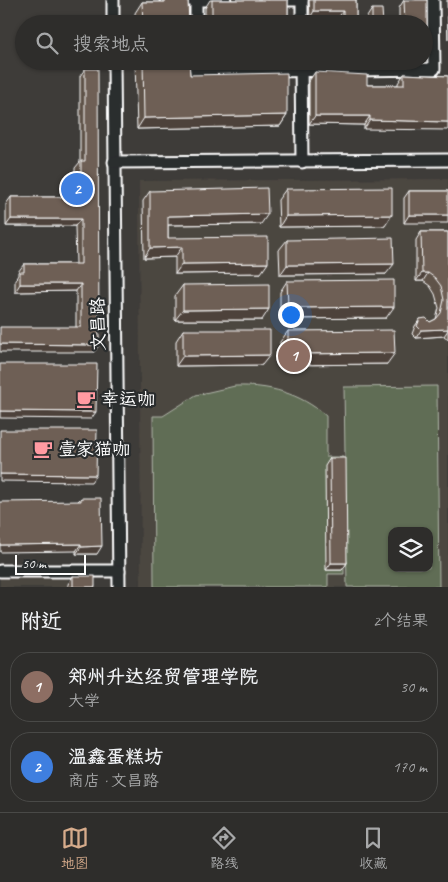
<!DOCTYPE html>
<html lang="zh">
<head>
<meta charset="utf-8">
<style>
  :root { --surface:#2e2d2b; --page:#363533; --text:#f1f3f6; --muted:#a7a8a9; --line:#494947; --accent:#d6ab8b }
  body { margin:0; font-family:Caveat,"LXGW WenKai TC",sans-serif; background:var(--page); color:var(--text) }
  .controls { position:absolute; right:15px; bottom:15px; display:grid; overflow:hidden; border-radius:10px; box-shadow:0 1px 4px #0004 }
  .controls button { width:45px; height:45px; display:grid; place-items:center; padding:0; border:0; border-bottom:1px solid var(--line); background:var(--surface); color:var(--text); font:25px sans-serif }
  .scale { position:absolute; left:15px; bottom:12px; width:71px; box-sizing:border-box; padding-left:5px; border:2px solid #fff; border-top:0; font-size:14px; line-height:18px; white-space:nowrap; color:#fff; -webkit-text-stroke:4px #2a2d2e; paint-order:stroke }
  .you { position:absolute; left:290px; top:314px; width:18px; height:18px; margin:-12px; border:4px solid #fff; border-radius:50%; background:#1a73e8; box-shadow:0 0 0 8px #1a73e833 }
  .badge { display:grid; place-items:center; width:32px; height:32px; border-radius:50%; background:var(--accent); color:#fff; font-size:16px; font-weight:700 }
  .pin { position:absolute; translate:-50% -50%; border:2px solid #fff; box-shadow:0 1px 5px #0006 }
  .list { margin:0; padding:0; list-style:none }
  h2 { display:flex; justify-content:space-between; align-items:center; height:65px; margin:0; padding:0 20px; font-size:21px }
  h2 small { font-size:16px; font-weight:400; color:var(--muted) }
  .list li { display:grid; grid-template-columns:32px 1fr auto; gap:15px; align-items:center; box-sizing:border-box; height:70px; margin:0 10px 10px; padding:0 10px; border:1px solid var(--line); border-radius:20px }
  .list b { display:block; font-size:19px; white-space:nowrap }
  .list p { margin:0; font-size:16px; white-space:nowrap; color:var(--muted) }
  .list em { font-size:16px; font-style:normal; color:var(--muted) }
  .icon { flex:none; width:28px; height:28px; fill:none; stroke:currentColor; stroke-width:2; stroke-linecap:round; stroke-linejoin:round }
  .map { position:relative; flex:none; width:448px; height:587px; overflow:hidden }
  .search { position:absolute; background:var(--surface); box-shadow:0 1px 4px #0004; left:15px; right:15px; top:15px; height:55px; display:flex; align-items:center; gap:12px; box-sizing:border-box; padding:0 18px; border-radius:28px; color:var(--muted); font-size:19px }
  .sheet { height:225px; background:var(--surface) }
  nav { display:flex; justify-content:space-around; align-items:center; box-sizing:border-box; height:70px; border-top:1px solid var(--line); background:var(--surface); font-size:14px; color:var(--muted) }
  nav a { display:grid; justify-items:center; gap:2px }
  nav .on { color:var(--accent) }
  .map>svg:first-child { display:block }
  .built { fill:#4c4641; fill-rule:evenodd }
  .green { fill:#606d54; stroke:#b0b6aa; fill-rule:evenodd }
  .lines { fill:none; stroke-linecap:round; stroke-linejoin:round }
  .minor-casing { stroke:#fff; stroke-width:15 }
  .minor { stroke:#2a2d2e; stroke-width:11 }
  .wall { fill:#5f5248; stroke:#fff }
  .shaded-wall { fill:#4d423b; stroke:#fff }
  .building { fill:#6e5f54; stroke:#fff }
  .labels { text-anchor:middle; dominant-baseline:central; stroke-width:4.5; stroke-linejoin:round; paint-order:stroke }
  .street-label { font-size:18px; fill:#fff; stroke:#2a2d2e }
  .poi-label { font-size:18px; fill:#fff; stroke:#2a2d2e; text-anchor:start }
</style>
</head>
<body>
<div class="map">
<svg width="448" height="587" viewBox="0 0 448 587">
  <rect width="100%" height="100%" fill="#3e3c39"/>
  <filter id="ink" filterUnits="userSpaceOnUse"><feTurbulence type="fractalNoise" baseFrequency=".02" numOctaves="2"/><feDisplacementMap in="SourceGraphic" scale="10" xChannelSelector="R" yChannelSelector="G"/><feConvolveMatrix kernelMatrix="1 2 1 2 8 2 1 2 1" color-interpolation-filters="sRGB"/></filter>
  <g filter="url(#ink)">
    <g class="built">
      <path d="M 448,179 L 448,587 L 141,587 L 139,181 ZM 392,531 L 429,531 L 429,568 L 392,568 Z"/>
      <polygon points="68,576 68,587 0,587 0,577"/>
    </g>
    <g class="green">
      <path d="M 235,386 C 269,385 300,393 326,416 L 326,457 L 343,457 L 344,574 L 328,574 L 328,587 L 154,587 L 153,416 L 163,416 L 196,395 Z"/>
      <path d="M 437,386 L 439,587 L 347,587 L 344,387 ZM 392,531 L 429,531 L 429,568 L 392,568 Z"/>
    </g>
    <g class="lines">
      <g class="minor-casing">
        <g id="minor">
          <polyline points="113,0 113,24"/>
          <polyline points="166,0 225,0"/>
          <polyline points="274,0 302,0"/>
          <polyline points="196,24 196,0"/>
          <polyline points="302,24 302,0"/>
          <polyline points="114,61 119,587"/>
          <polyline points="195,61 195,72 434,69 433,0"/>
          <polyline points="301,61 302,162"/>
          <polyline points="114,162 448,160"/>
          <polyline points="0,571 119,571"/>
        </g>
      </g>
      <use href="#minor" class="minor"/>
    </g>
    <g class="wall">
      <polygon points="164,0 188,0 189,24 135,24 135,13 142,2 162,2"/>
      <polygon points="210,0 288,0 288,24 205,24 205,8"/>
      <polygon points="309,0 356,0 356,24 338,24 338,18 310,18"/>
      <polygon points="404,0 424,24 399,24 399,8"/>
      <polygon points="447,0 448,0 448,40"/>
      <polygon points="372,9 383,24 367,24 367,17"/>
      <polygon points="135,61 189,61 190,75 287,115 280,126 137,129"/>
      <polygon points="85,69 99,345 94,352 76,327 76,291 15,292 15,280 18,275 18,272 24,264 76,264 75,226 6,226 6,204 11,197 75,197 75,168 80,162 80,76"/>
      <polygon points="315,72 367,85 398,85 398,83 404,74 448,76 364,129 364,125 309,124 309,81"/>
      <polygon points="286,189 385,226 279,227 278,200"/>
      <polygon points="150,191 261,224 168,225 168,238 261,273 175,274 175,257 144,258 143,201"/>
      <polygon points="409,191 448,191 404,223 404,198"/>
      <polygon points="421,232 448,232 448,339 444,336 416,338 412,334 415,326 420,319 430,322 436,319 439,308 435,294 430,286 423,281 416,281 416,240"/>
      <polygon points="287,240 386,274 280,275 279,250"/>
      <polygon points="287,281 386,318 280,319 280,292"/>
      <polygon points="183,285 262,320 175,320 175,296"/>
      <polygon points="183,330 262,365 176,366 176,341"/>
      <polygon points="288,331 387,364 281,365 280,342"/>
      <polygon points="330,458 347,563 342,570 326,570 325,466"/>
      <polygon points="81,498 97,554 76,554 78,501"/>
      <polygon points="73,576 95,587 68,587 68,584"/>
    </g>
    <g class="shaded-wall">
      <polygon points="314,11 343,11 338,18 310,18"/>
      <polygon points="287,115 280,126 137,129 144,118"/>
      <polygon points="315,116 370,116 364,125 309,124"/>
      <polygon points="370,120 448,122 448,130 364,129"/>
      <polygon points="268,214 261,224 161,225 168,216"/>
      <polygon points="392,215 385,226 279,227 286,216"/>
      <polygon points="409,215 448,215 448,223 404,223"/>
      <polygon points="11,219 81,219 75,226 6,226"/>
      <polygon points="182,247 175,257 144,258 150,248"/>
      <polygon points="268,263 261,273 175,274 182,264"/>
      <polygon points="394,264 386,274 280,275 287,265"/>
      <polygon points="422,273 428,273 423,281 416,281"/>
      <polygon points="20,284 81,284 76,291 15,292"/>
      <polygon points="394,307 386,318 280,319 288,308"/>
      <polygon points="269,309 262,320 175,320 183,310"/>
      <polygon points="448,329 448,330 444,336 416,338 421,330"/>
      <polygon points="0,344 99,345 94,352 0,352"/>
      <polygon points="395,353 387,364 281,365 288,354"/>
      <polygon points="270,355 262,365 176,366 183,356"/>
      <polygon points="0,411 96,412 91,419 0,418"/>
      <polygon points="0,474 96,475 91,482 0,481"/>
      <polygon points="81,544 76,551 0,552 0,545"/>
      <polygon points="102,546 97,554 76,554 81,547"/>
      <polygon points="331,563 347,563 342,570 326,570"/>
    </g>
    <g class="building">
      <polygon points="165,0 188,0 189,24 143,24 142,2 165,2"/>
      <rect x="212" y="0" width="76" height="24"/>
      <polygon points="314,0 356,0 356,24 343,24 343,11 314,11"/>
      <polygon points="404,0 427,0 427,49 424,49 424,24 405,24"/>
      <polygon points="372,9 382,9 383,24 372,24"/>
      <polygon points="143,61 189,61 190,75 287,73 287,115 144,118"/>
      <polygon points="85,69 98,69 99,345 0,344 0,327 81,327 81,284 20,284 20,272 24,272 24,264 81,264 81,219 11,219 11,197 81,197 81,161 85,161"/>
      <polygon points="315,72 367,75 367,85 404,85 404,74 448,76 448,122 370,120 370,116 315,116"/>
      <polygon points="267,188 268,214 168,216 168,238 268,237 268,263 182,264 182,247 150,248 150,191"/>
      <polygon points="392,188 392,215 286,216 286,189"/>
      <rect x="409" y="191" width="39" height="24"/>
      <polygon points="421,232 448,232 448,329 421,330 417,326 420,319 426,318 430,322 436,319 441,313 444,300 441,286 435,278 428,273 422,273"/>
      <polygon points="393,238 394,264 287,265 287,240"/>
      <polygon points="394,280 394,307 288,308 287,281"/>
      <polygon points="269,284 269,309 183,310 183,285"/>
      <polygon points="183,330 270,330 270,355 183,356"/>
      <polygon points="394,330 395,353 288,354 288,331"/>
      <polygon points="0,364 97,364 96,412 0,411"/>
      <polygon points="0,430 97,430 96,475 0,474"/>
      <polygon points="330,458 346,458 347,563 331,563"/>
      <polygon points="81,498 101,498 102,546 81,547 81,544 0,545 0,502 81,501"/>
      <rect x="73" y="576" width="22" height="11"/>
    </g>
  </g>
  <defs>
    <g id="cafe-bare" transform="scale(1.5)"><path d="M-5.5-4.5H6V0H3Q3 3.5 0 3.5H-2.5Q-5.5 3.5-5.5 0ZM3-3.2v2h1.7v-2ZM-6 4.5H4V6H-6Z" fill="#ff9aa2" stroke="#2a2d2e" stroke-width="2.5" paint-order="stroke"/></g>
  </defs>
  <g fill-rule="evenodd">
    <use href="#cafe-bare" x="86" y="399"/>
    <use href="#cafe-bare" x="43" y="449"/>
  </g>
  <g class="labels">
    <g class="street-label">
      <text transform="translate(98 324) rotate(-91)">文昌路</text>
    </g>
    <g class="poi-label">
      <text x="101" y="399">幸运咖</text>
      <text x="58" y="449">壹家猫咖</text>
    </g>
  </g>
</svg>
<div class="controls">
<button><svg class="icon" aria-label="layers" viewBox="0 0 24 24"><path d="M12 4l9 5-9 5-9-5zM3 14l9 5 9-5"/></svg></button>
</div>
<div class="scale">50 m</div>
<div class="you"></div>
<div class="pin badge" style="left:294px;top:356px;background:#8d6e63">1</div>
<div class="pin badge" style="left:77px;top:189px;background:#3f7fe0">2</div>
<div class="search"><svg class="icon" aria-label="search" viewBox="0 0 24 24"><circle cx="10" cy="10" r="6"/><path d="M15 15l6 6"/></svg>搜索地点</div>
</div>
<section class="sheet">
<h2>附近<small>2个结果</small></h2>
<ul class="list">
<li><span class="badge" style="background:#8d6e63">1</span><div><b>郑州升达经贸管理学院</b><p>大学</p></div><em>30 m</em></li>
<li><span class="badge" style="background:#3f7fe0">2</span><div><b>温鑫蛋糕坊</b><p>商店 · 文昌路</p></div><em>170 m</em></li>
</ul>
</section>
<nav>
<a class="on"><svg class="icon" aria-label="map" viewBox="0 0 24 24"><path d="M3 6l6-2 6 2 6-2v14l-6 2-6-2-6 2zM9 4v14M15 6v14"/></svg>地图</a>
<a><svg class="icon" aria-label="directions" viewBox="0 0 24 24"><path d="M12 3l9 9-9 9-9-9zM9 14v-3h6M13 9l2 2-2 2"/></svg>路线</a>
<a><svg class="icon" aria-label="saved" viewBox="0 0 24 24"><path d="M7 4h10v16l-5-4-5 4z"/></svg>收藏</a>
</nav>
</body>
</html>
